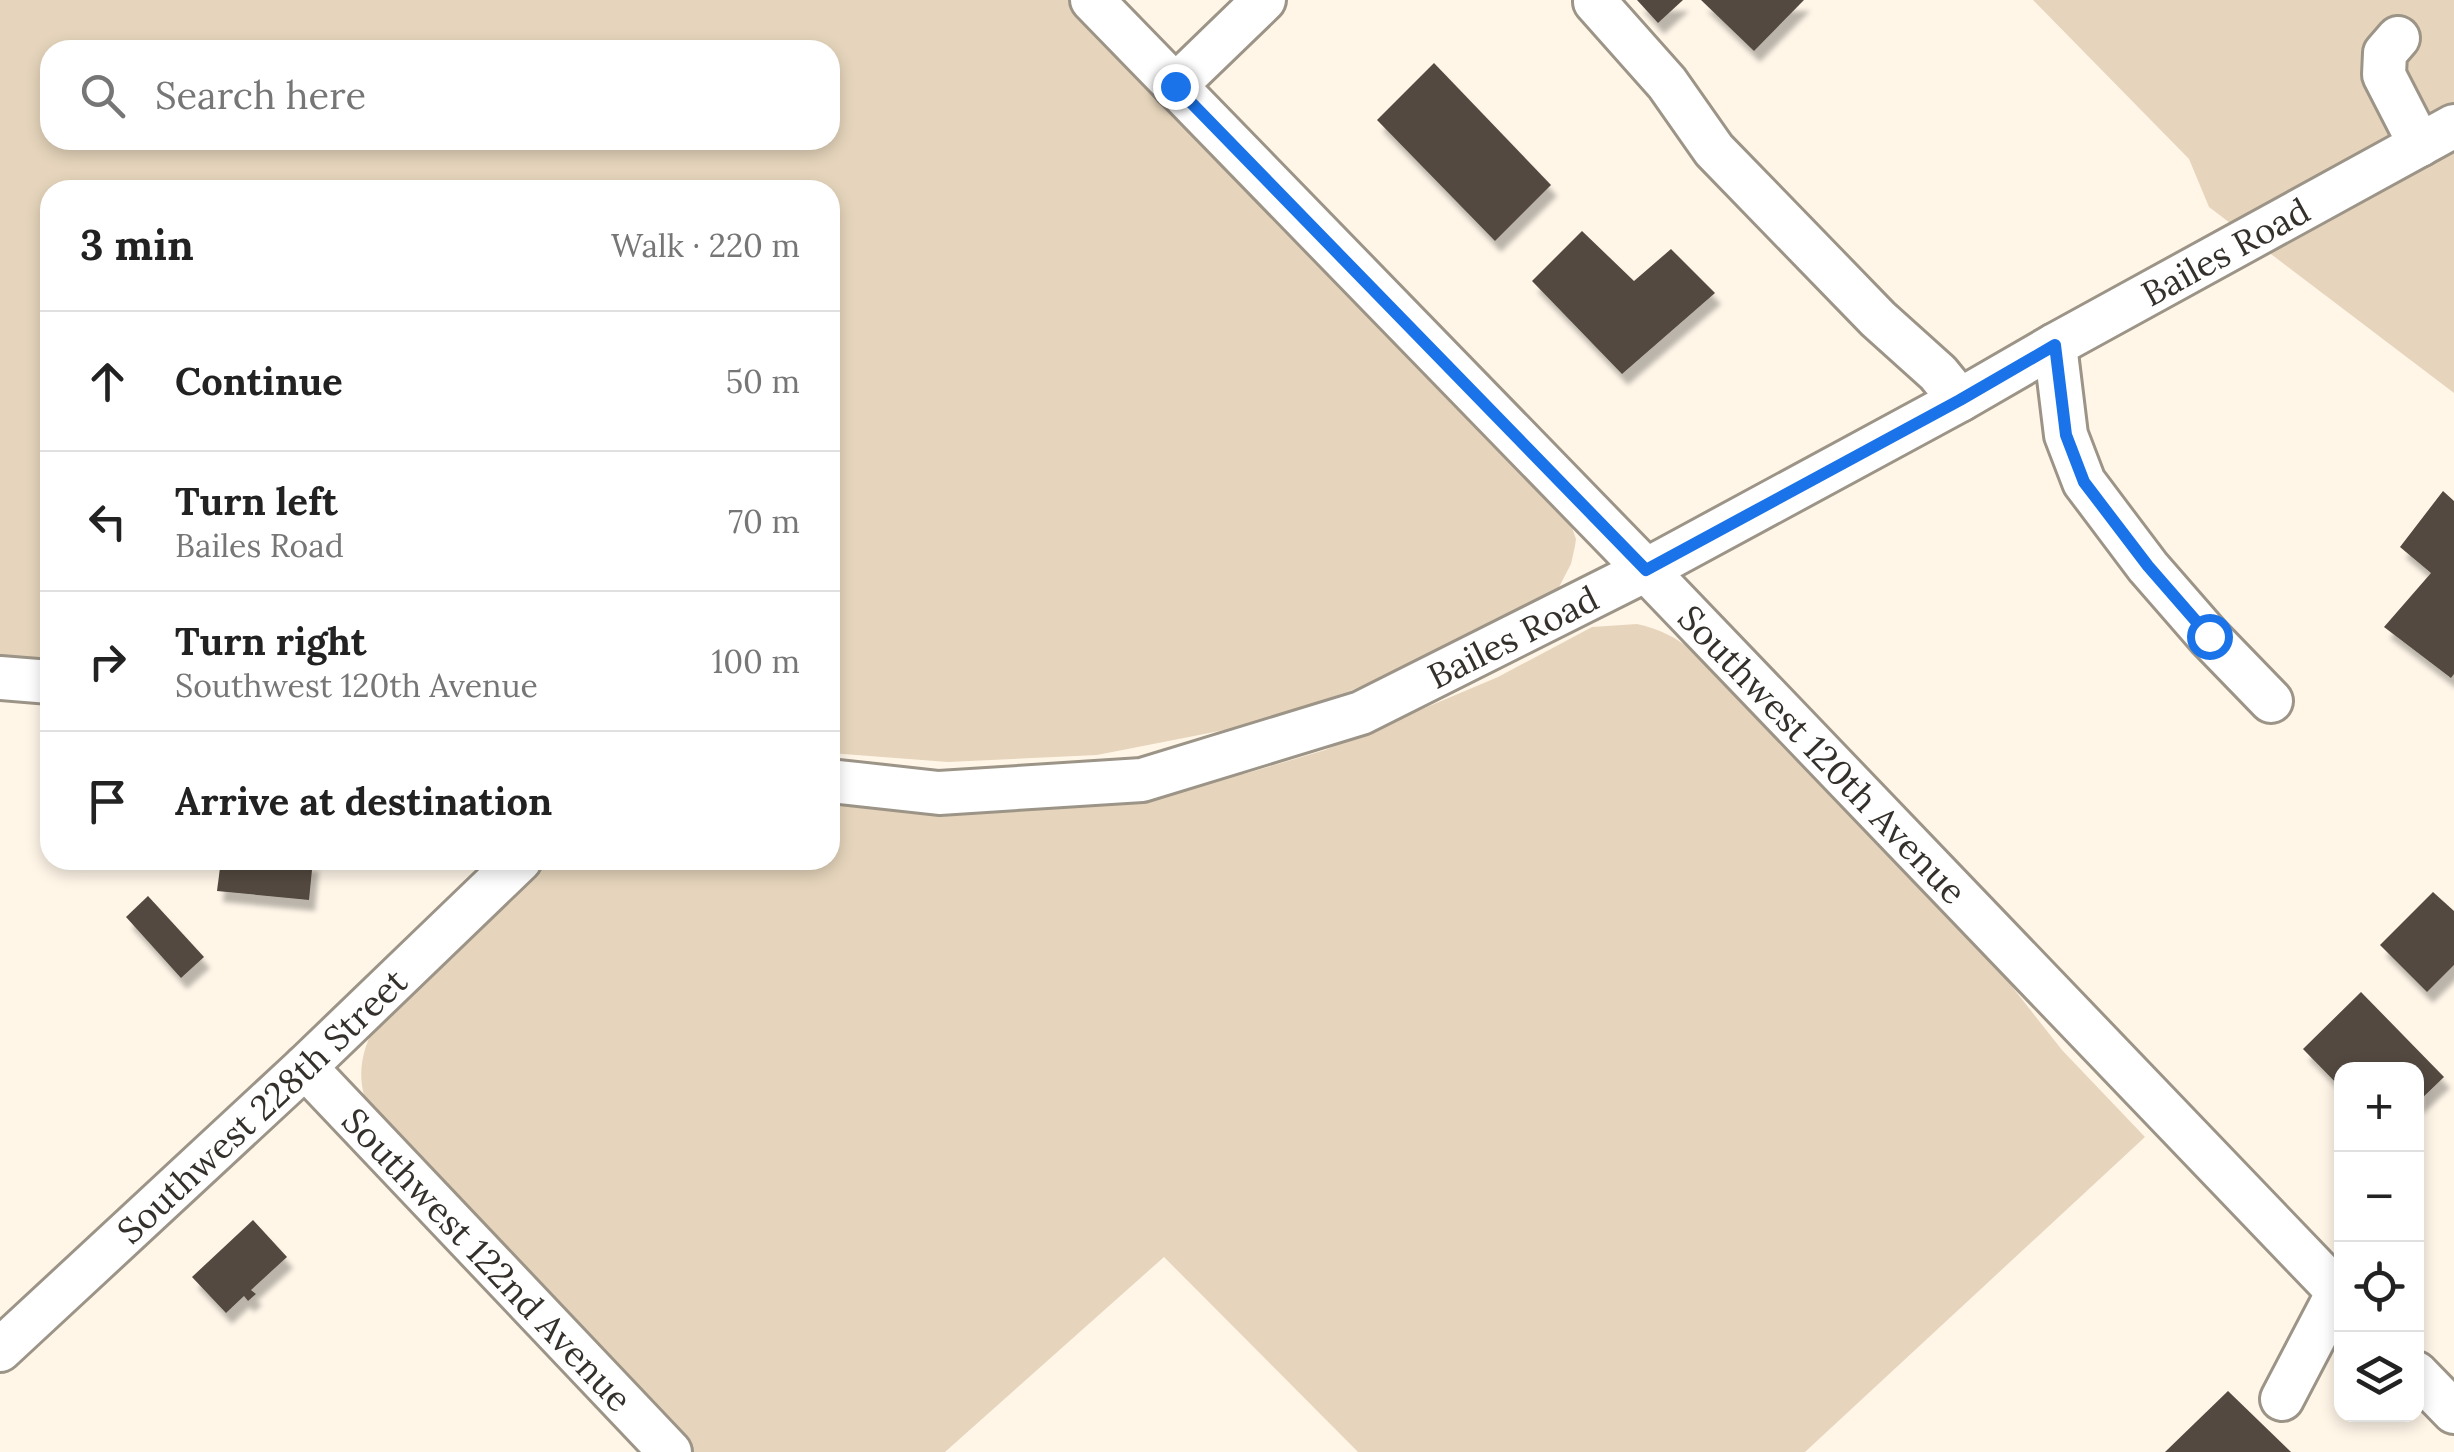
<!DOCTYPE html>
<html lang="en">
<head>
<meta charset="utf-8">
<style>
  :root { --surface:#fff; --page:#f6f6f6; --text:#222; --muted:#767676; --line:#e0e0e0 }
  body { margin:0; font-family:Lora,serif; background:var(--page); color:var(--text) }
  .controls { position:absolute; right:30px; bottom:30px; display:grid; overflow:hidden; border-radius:20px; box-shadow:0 5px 15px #0003 }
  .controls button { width:90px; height:90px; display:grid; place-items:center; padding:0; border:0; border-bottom:2px solid var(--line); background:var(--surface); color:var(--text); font:50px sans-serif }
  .stop { position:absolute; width:30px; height:30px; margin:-22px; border:8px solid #1a73e8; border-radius:50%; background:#fff }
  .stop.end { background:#1a73e8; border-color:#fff; box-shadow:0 2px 10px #0008 }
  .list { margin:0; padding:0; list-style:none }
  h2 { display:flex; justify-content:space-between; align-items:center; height:130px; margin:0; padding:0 40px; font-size:42px }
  h2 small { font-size:32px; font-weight:400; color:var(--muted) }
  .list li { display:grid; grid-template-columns:65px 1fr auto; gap:30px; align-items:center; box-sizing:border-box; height:140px; padding:0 40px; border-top:2px solid var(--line) }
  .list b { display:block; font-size:38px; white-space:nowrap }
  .list p { margin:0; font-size:32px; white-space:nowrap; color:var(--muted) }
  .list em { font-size:32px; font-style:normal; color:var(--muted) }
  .icon { flex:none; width:55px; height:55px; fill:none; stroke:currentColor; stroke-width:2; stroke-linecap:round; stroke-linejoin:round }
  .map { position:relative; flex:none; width:2454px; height:1452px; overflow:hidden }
  .search { position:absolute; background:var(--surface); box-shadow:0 5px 15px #0003; left:40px; top:40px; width:800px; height:110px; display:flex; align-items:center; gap:25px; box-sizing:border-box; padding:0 35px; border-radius:30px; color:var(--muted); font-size:38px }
  .panel { position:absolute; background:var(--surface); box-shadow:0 5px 15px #0003; left:40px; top:180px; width:800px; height:690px; border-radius:30px }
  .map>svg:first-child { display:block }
  .green { fill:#e6d5bc; fill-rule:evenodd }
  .building { fill:#524a3f; filter:url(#shadow) }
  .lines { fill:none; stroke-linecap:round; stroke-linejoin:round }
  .minor-casing { stroke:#9c9487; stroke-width:48 }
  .minor { stroke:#fff; stroke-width:42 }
  .route { stroke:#1a73e8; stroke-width:12 }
  .labels { text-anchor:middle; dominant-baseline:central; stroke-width:10; stroke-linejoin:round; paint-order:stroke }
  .street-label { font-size:35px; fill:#34302b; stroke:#fff6e8 }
</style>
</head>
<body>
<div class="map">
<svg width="2454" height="1452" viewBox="0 0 2454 1452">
  <defs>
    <filter id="shadow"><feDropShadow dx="6" dy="11" stdDeviation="2.5" flood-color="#0004"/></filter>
  </defs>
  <rect width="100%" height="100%" fill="#fff6e8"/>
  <g class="green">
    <path d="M 0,0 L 1070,0 L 1552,498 L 1570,522 L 1576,539 L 1575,546 L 1571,564 L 1559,587 L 1537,608 L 1421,662 L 1350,691 L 1245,726 L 1097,755 L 948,762 L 830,753 L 830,190 L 50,190 L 50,670 L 0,664 ZM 50,50 L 830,50 L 830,140 L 50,140 Z"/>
    <polygon points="2033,0 2454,0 2454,393 2209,207 2189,159"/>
    <path d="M 1637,624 C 1660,629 1676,637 1695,653 L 2006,979 L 2062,1050 L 2145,1137 L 1805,1452 L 1358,1452 L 1164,1257 L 945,1452 L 691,1452 L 385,1131 C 378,1120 367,1107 364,1095 C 357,1070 364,1044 377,1023 L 471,931 L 548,860 L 830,860 L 830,800 L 1164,792 L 1251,772 L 1325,750 L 1498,677 L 1592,627 Z"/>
  </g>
  <g class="building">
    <polygon points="1637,0 1683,0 1658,23"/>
    <polygon points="1701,0 1804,0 1754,51"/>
    <polygon points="1434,63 1551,185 1495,241 1377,120"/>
    <polygon points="1582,231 1634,281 1671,249 1715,293 1622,374 1532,281"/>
    <polygon points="2443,491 2454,501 2454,674 2451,678 2384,627 2431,573 2400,547"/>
    <polygon points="221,860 313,860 309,900 217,891"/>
    <polygon points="2433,892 2454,911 2454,965 2427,992 2380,945"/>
    <polygon points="148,896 204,957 181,978 126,917"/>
    <polygon points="2361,992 2444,1077 2416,1104 2416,1070 2342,1070 2342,1089 2303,1049"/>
    <polygon points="253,1220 287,1257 251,1290 256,1294 248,1301 244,1296 226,1313 192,1277"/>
    <polygon points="2228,1391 2291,1452 2165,1452"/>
  </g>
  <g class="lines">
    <g class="minor-casing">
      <g id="minor">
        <path id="s1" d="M 1092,0 L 1646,570 L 2342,1296"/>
        <polyline points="1595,2 1667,83 1714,150 1878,319 1938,373 1960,400"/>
        <polyline points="2398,38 2385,53 2384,75 2420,145"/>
        <polyline points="1175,86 1264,0"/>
        <polyline points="2055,345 2066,435 2084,482 2148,567 2209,637 2271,701"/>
        <polyline points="0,678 50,682"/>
        <path id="s2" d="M 830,781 L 939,793 L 1142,780 L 1361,713 L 1646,570 L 1960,400 L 2055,345 L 2454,126"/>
        <path id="s3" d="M 305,1067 L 670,1452"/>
        <path id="s4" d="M 0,1350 L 305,1067 L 520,860"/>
        <polyline points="2416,1373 2454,1412"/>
        <polyline points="2282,1399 2338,1292"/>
      </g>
    </g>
    <use href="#minor" class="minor"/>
  </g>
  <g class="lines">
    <polyline class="route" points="1175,86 1646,570 1960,400 2055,345 2066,435 2084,482 2148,566 2209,636"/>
  </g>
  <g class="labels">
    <g class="street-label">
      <text stroke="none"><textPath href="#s2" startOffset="1522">Bailes Road</textPath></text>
      <text stroke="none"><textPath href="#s2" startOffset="712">Bailes Road</textPath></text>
      <text stroke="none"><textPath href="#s1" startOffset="1050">Southwest 120th Avenue</textPath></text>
      <text stroke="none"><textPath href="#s4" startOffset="358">Southwest 228th Street</textPath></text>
      <text stroke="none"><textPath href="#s3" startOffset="265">Southwest 122nd Avenue</textPath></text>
    </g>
  </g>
</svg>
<div class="controls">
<button>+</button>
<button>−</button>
<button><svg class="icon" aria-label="locate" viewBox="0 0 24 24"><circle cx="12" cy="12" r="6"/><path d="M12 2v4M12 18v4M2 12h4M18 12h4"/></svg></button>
<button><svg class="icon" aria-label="layers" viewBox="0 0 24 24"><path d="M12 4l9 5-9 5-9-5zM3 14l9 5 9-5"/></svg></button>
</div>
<div class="stop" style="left:2209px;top:636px"></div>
<div class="stop end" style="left:1175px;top:86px"></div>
<div class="search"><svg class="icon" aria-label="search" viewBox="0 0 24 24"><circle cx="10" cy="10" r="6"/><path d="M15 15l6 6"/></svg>Search here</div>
<section class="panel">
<h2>3 min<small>Walk · 220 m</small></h2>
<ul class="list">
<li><svg class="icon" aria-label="ahead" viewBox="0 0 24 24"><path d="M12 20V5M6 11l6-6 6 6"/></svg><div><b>Continue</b></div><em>50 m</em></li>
<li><svg class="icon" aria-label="left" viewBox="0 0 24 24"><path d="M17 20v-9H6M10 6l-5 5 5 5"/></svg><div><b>Turn left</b><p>Bailes Road</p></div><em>70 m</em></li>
<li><svg class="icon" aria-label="right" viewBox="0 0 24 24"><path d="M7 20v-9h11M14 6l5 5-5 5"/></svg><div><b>Turn right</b><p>Southwest 120th Avenue</p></div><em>100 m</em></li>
<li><svg class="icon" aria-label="arrive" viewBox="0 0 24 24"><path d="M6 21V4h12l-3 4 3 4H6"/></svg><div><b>Arrive at destination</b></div></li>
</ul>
</section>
</div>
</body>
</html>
